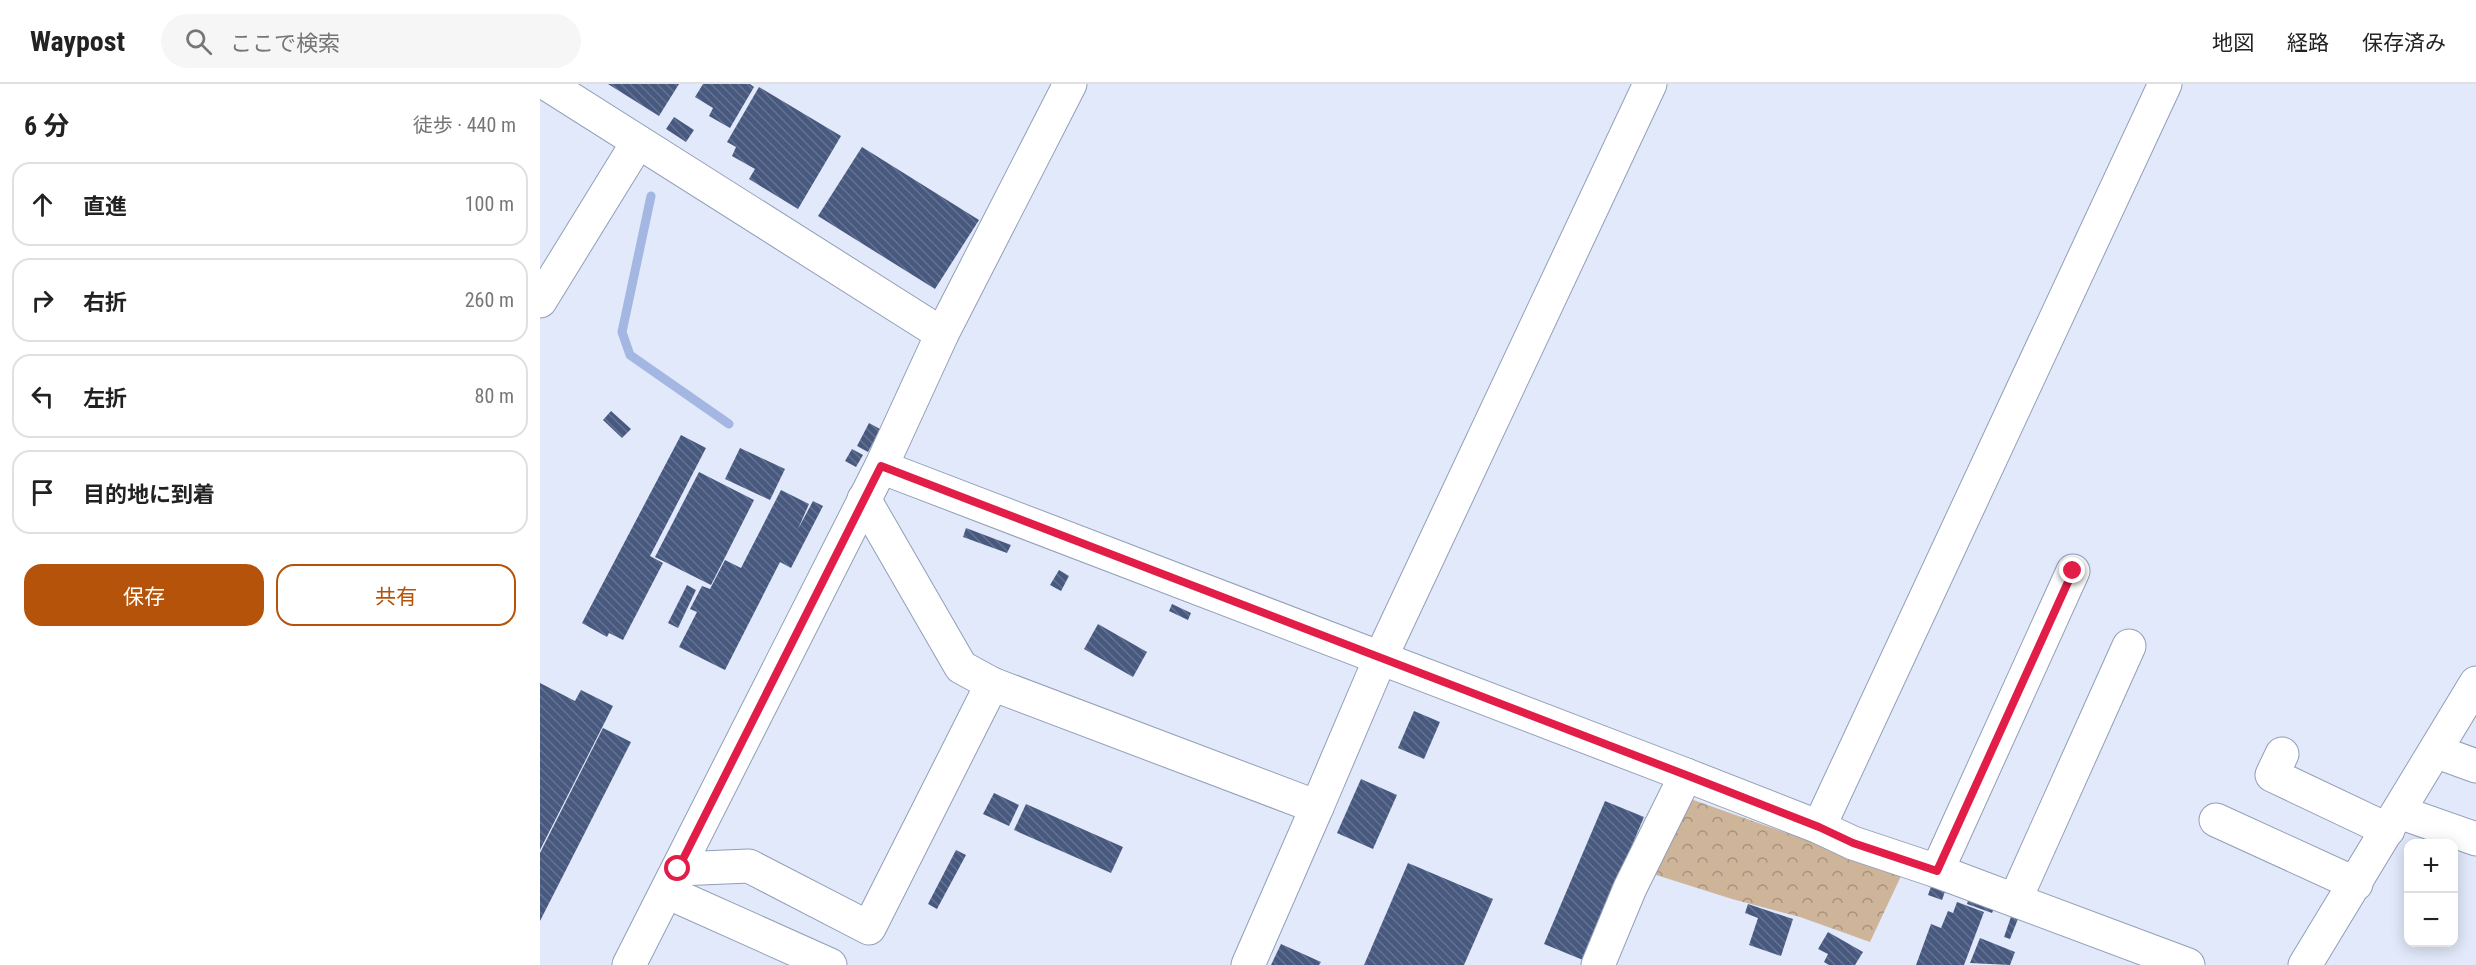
<!DOCTYPE html>
<html lang="ja">
<head>
<meta charset="utf-8">
<style>
  :root { --surface:#fff; --page:#f6f6f6; --text:#222; --muted:#767676; --line:#e0e0e0; --accent:#b45309 }
  body { margin:0; font-family:"Roboto Condensed","Noto Sans JP",sans-serif; background:var(--page); color:var(--text) }
  .controls { position:absolute; right:18px; bottom:18px; display:grid; overflow:hidden; border-radius:12px; box-shadow:0 3px 15px #0003 }
  .controls button { width:54px; height:54px; display:grid; place-items:center; padding:0; border:0; border-bottom:2px solid var(--line); background:var(--surface); color:var(--text); font:30px sans-serif }
  .stop { position:absolute; width:18px; height:18px; margin:-14px; border:4px solid #e11d48; border-radius:50%; background:#fff }
  .stop.end { background:#e11d48; border-color:#fff; box-shadow:0 2px 6px #0008 }
  .list { margin:0; padding:0; list-style:none }
  h2 { display:flex; justify-content:space-between; align-items:center; height:78px; margin:0; padding:0 24px; font-size:26px }
  h2 small { font-size:20px; font-weight:400; color:var(--muted) }
  .list li { display:grid; grid-template-columns:39px 1fr auto; gap:18px; align-items:center; box-sizing:border-box; height:84px; margin:0 12px 12px; padding:0 12px; border:2px solid var(--line); border-radius:18px }
  .list b { display:block; font-size:22px; white-space:nowrap }
  .list em { font-size:20px; font-style:normal; color:var(--muted) }
  .actions { display:flex; gap:12px; padding:18px 24px }
  .actions a { flex:1; padding:14px 0; border:2px solid var(--accent); border-radius:18px; text-align:center; font-size:21px; color:var(--accent) }
  .actions .main { background:var(--accent); color:#fff }
  .icon { flex:none; width:33px; height:33px; fill:none; stroke:currentColor; stroke-width:2; stroke-linecap:round; stroke-linejoin:round }
  .map { position:relative; flex:none; width:1936px; height:881px; overflow:hidden }
  header { display:flex; align-items:center; gap:36px; box-sizing:border-box; height:84px; padding:0 30px; background:var(--surface); border-bottom:2px solid var(--line) }
  header strong { font-size:28px }
  nav { display:flex; gap:33px; margin-inline-start:auto; font-size:21px }
  .search { width:420px; height:54px; background:var(--page); display:flex; align-items:center; gap:15px; box-sizing:border-box; padding:0 21px; border-radius:33px; color:var(--muted); font-size:22px }
  main { display:flex }
  aside { flex:1; background:var(--surface) }
  .map>svg:first-child { display:block }
  .forest { fill:url(#forest-crowns) }
  .lines { fill:none; stroke-linecap:round; stroke-linejoin:round }
  .stream { stroke:#a4b7e3; stroke-width:9 }
  .building { fill:url(#building-back-hatch) }
  .minor-casing { stroke:#929eb9; stroke-width:35 }
  .minor { stroke:#fff; stroke-width:33 }
  .route { stroke:#e11d48; stroke-width:8 }
</style>
</head>
<body>
<header>
<strong>Waypost</strong>
<div class="search"><svg class="icon" aria-label="search" viewBox="0 0 24 24"><circle cx="10" cy="10" r="6"/><path d="M15 15l6 6"/></svg>ここで検索</div>
<nav><a>地図</a><a>経路</a><a>保存済み</a></nav>
</header>
<main>
<aside>
<h2>6 分<small>徒歩 · 440 m</small></h2>
<ul class="list">
<li><svg class="icon" aria-label="ahead" viewBox="0 0 24 24"><path d="M12 20V5M6 11l6-6 6 6"/></svg><div><b>直進</b></div><em>100 m</em></li>
<li><svg class="icon" aria-label="right" viewBox="0 0 24 24"><path d="M7 20v-9h11M14 6l5 5-5 5"/></svg><div><b>右折</b></div><em>260 m</em></li>
<li><svg class="icon" aria-label="left" viewBox="0 0 24 24"><path d="M17 20v-9H6M10 6l-5 5 5 5"/></svg><div><b>左折</b></div><em>80 m</em></li>
<li><svg class="icon" aria-label="arrive" viewBox="0 0 24 24"><path d="M6 21V4h12l-3 4 3 4H6"/></svg><div><b>目的地に到着</b></div></li>
</ul>
<div class="actions"><a class="main">保存</a><a>共有</a></div>
</aside>
<div class="map">
<svg width="1936" height="881" viewBox="0 0 1936 881">
  <defs>
    <pattern id="forest-crowns" width="20" height="18" patternUnits="userSpaceOnUse" patternTransform="scale(1.5)"><rect width="20" height="18" fill="#ceb499"/><path d="M2 6a3 3 0 1 1 6 0M12 15a3 3 0 1 1 6 0" fill="none" stroke="#a7927d"/></pattern>
    <pattern id="building-back-hatch" width="6" height="6" patternUnits="userSpaceOnUse" patternTransform="scale(1.5)"><rect width="6" height="6" fill="#485980"/><path d="M-1 5l2 2M0 0l6 6M5-1l2 2" fill="none" stroke="#657290"/></pattern>
  </defs>
  <rect width="100%" height="100%" fill="#e1e9fa"/>
  <polygon class="forest" points="1145,713 1362,790 1330,858 1260,833 1192,815 1113,790"/>
  <g class="lines">
    <polyline class="stream" points="111,112 82,248 90,271 189,340"/>
  </g>
  <g class="building">
    <polygon points="68,0 139,0 119,32"/>
    <polygon points="163,0 210,0 214,3 190,44 169,32 173,24 155,13"/>
    <polygon points="219,3 301,52 258,125 209,95 215,85 192,72 196,63 187,58"/>
    <polygon points="134,33 154,46 146,58 126,45"/>
    <polygon points="322,63 439,136 395,205 278,132"/>
    <polygon points="71,327 91,345 82,354 63,336"/>
    <polygon points="329,339 340,345 328,368 317,362"/>
    <polygon points="141,351 166,364 110,472 123,479 83,556 69,549 67,553 42,539"/>
    <polygon points="200,364 245,385 230,416 185,395"/>
    <polygon points="312,365 323,371 316,383 305,377"/>
    <polygon points="159,388 214,416 171,501 115,473"/>
    <polygon points="241,406 269,420 258,445 273,417 283,422 251,484 240,478 185,586 139,563 157,528 150,525 162,502 170,505 185,476 201,484"/>
    <polygon points="426,444 471,461 467,469 423,453"/>
    <polygon points="519,486 529,492 521,507 510,501"/>
    <polygon points="147,501 156,506 138,544 128,539"/>
    <polygon points="632,520 651,529 648,536 629,527"/>
    <polygon points="558,540 607,568 593,593 544,565"/>
    <polygon points="0,599 35,617 41,606 73,622 0,766"/>
    <polygon points="874,627 900,638 884,675 858,664"/>
    <polygon points="63,644 91,658 0,837 0,769"/>
    <polygon points="821,695 857,711 833,765 797,749"/>
    <polygon points="454,709 479,721 469,742 443,730"/>
    <polygon points="1065,717 1104,733 1043,876 1004,860"/>
    <polygon points="486,720 583,763 571,789 474,746"/>
    <polygon points="416,766 426,771 397,825 388,820"/>
    <polygon points="868,779 953,815 924,881 824,881"/>
    <polygon points="1393,797 1407,802 1402,816 1388,811"/>
    <polygon points="1430,810 1456,820 1452,829 1427,820"/>
    <polygon points="1417,818 1444,828 1424,881 1376,881 1391,840 1401,844 1408,827 1413,829"/>
    <polygon points="1208,820 1253,835 1241,872 1209,861 1218,834 1205,829"/>
    <polygon points="1473,827 1480,830 1470,855 1464,853"/>
    <polygon points="1288,848 1323,868 1315,881 1289,881 1284,878 1288,870 1278,865"/>
    <polygon points="1440,854 1475,868 1470,881 1430,879"/>
    <polygon points="741,860 781,878 779,881 731,881"/>
  </g>
  <g class="lines">
    <g class="minor-casing">
      <g id="minor">
        <polyline points="7,0 402,250"/>
        <polyline points="0,217 98,58"/>
        <polyline points="341,383 1146,691 1279,743 1313,759 1397,787 1648,881"/>
        <polyline points="324,415 421,583 452,600 777,723 708,881"/>
        <polyline points="1895,667 1936,682"/>
        <polyline points="1742,670 1732,691 1848,746"/>
        <polyline points="777,723 840,575 1110,0"/>
        <polyline points="1859,728 1936,755"/>
        <polyline points="1676,736 1816,800"/>
        <polyline points="1279,743 1625,0"/>
        <polyline points="138,785 209,782 329,844 452,600"/>
        <polyline points="1397,787 1533,487"/>
        <polyline points="127,808 290,881"/>
        <polyline points="1475,816 1589,562"/>
        <polyline points="89,881 341,383 402,250 530,0"/>
        <polyline points="1058,881 1090,804 1146,691"/>
        <polyline points="1765,881 1936,599"/>
      </g>
    </g>
    <use href="#minor" class="minor"/>
  </g>
  <g class="lines">
    <polyline class="route" points="138,785 341,382 1146,691 1279,743 1313,759 1397,787 1533,487"/>
  </g>
</svg>
<div class="controls">
<button>+</button>
<button>−</button>
</div>
<div class="stop" style="left:138px;top:785px"></div>
<div class="stop end" style="left:1533px;top:487px"></div>
</div>
</main>
</body>
</html>
